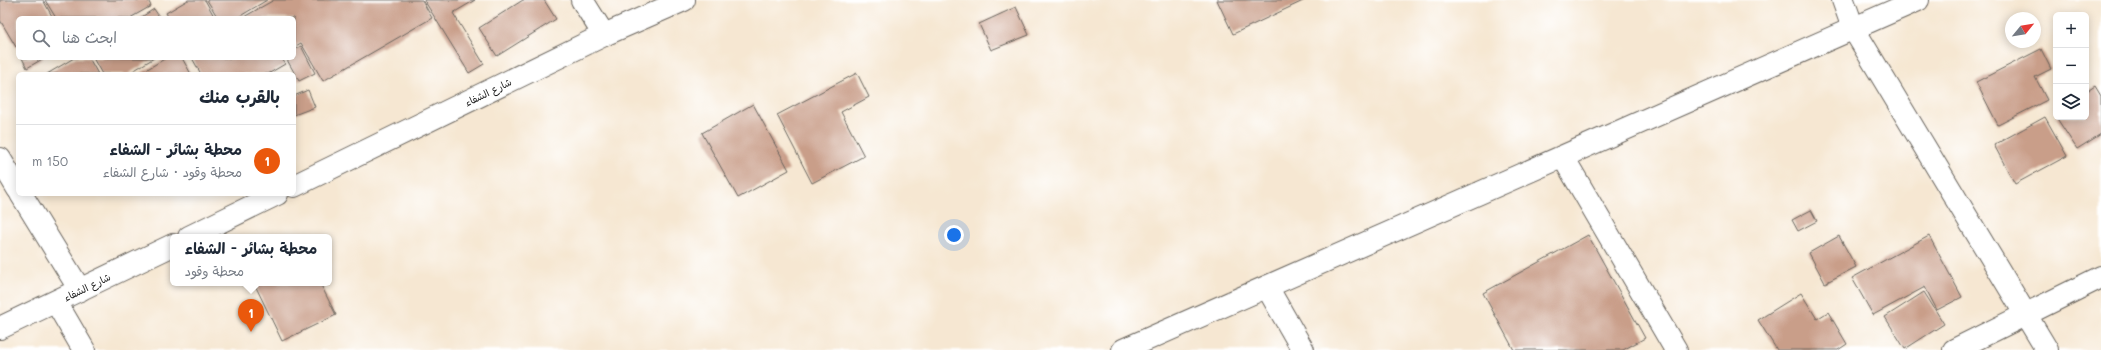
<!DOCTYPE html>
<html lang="ar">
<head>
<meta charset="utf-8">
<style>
  :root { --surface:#fff; --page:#f2f2f3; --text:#1f2937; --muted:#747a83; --line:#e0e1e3; --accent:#ea580c }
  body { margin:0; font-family:Mali,"Playpen Sans Arabic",sans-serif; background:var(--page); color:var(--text); direction:rtl }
  .controls { position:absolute; right:12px; top:12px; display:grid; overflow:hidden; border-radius:6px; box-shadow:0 2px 10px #0003 }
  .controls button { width:36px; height:36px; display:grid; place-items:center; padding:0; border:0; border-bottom:1px solid var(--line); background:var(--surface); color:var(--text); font:20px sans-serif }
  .compass { position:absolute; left:2005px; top:12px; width:36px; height:36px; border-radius:50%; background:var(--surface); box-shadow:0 2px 10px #0003; rotate:60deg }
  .you { position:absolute; left:954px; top:235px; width:14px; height:14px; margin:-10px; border:3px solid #fff; border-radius:50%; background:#1a73e8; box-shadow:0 0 0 6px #1a73e833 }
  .badge { display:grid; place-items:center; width:26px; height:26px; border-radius:50%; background:var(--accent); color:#fff; font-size:13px; font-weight:700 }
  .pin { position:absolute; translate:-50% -33px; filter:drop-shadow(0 1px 2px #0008) }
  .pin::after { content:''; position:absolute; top:21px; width:14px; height:12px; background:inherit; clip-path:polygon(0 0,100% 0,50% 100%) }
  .popup { position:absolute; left:170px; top:234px; width:162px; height:52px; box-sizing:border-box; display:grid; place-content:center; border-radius:6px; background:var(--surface); filter:drop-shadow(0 1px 3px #0005); font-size:13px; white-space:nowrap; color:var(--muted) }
  .popup b { font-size:15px; color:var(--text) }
  .popup::after { content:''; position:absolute; left:50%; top:100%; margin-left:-8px; border:8px solid transparent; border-top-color:var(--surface) }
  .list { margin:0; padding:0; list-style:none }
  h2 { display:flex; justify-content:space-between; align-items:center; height:52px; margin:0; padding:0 16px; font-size:17px }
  h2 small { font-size:13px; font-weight:400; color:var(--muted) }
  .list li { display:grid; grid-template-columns:26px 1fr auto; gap:12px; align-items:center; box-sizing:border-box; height:72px; padding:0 16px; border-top:1px solid var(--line) }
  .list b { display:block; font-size:15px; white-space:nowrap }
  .list p { margin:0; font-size:13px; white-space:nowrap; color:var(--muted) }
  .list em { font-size:13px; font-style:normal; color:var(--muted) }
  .icon { flex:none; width:22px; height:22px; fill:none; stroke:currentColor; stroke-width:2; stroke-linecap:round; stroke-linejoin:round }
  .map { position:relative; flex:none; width:2101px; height:350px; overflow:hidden; direction:ltr }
  .search { position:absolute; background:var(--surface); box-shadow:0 2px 10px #0003; left:16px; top:16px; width:280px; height:44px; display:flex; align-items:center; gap:10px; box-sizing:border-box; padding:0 14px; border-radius:6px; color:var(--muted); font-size:15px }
  .panel { position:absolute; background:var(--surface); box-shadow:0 2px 10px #0003; left:16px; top:72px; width:280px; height:124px; border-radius:6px; direction:rtl }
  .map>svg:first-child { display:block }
  .building { fill:#c99e89 }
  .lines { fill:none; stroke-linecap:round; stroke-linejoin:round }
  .minor-casing { stroke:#68635c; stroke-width:24 }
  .minor { stroke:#fff; stroke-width:22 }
  .labels { text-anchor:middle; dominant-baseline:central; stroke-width:3.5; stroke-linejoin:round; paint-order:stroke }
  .street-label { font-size:10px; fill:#1c1c1c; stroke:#fff }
</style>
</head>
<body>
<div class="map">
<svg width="2101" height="350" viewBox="0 0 2101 350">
  <rect width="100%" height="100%" fill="#fff"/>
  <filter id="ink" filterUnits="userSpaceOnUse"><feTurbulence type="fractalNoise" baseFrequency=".025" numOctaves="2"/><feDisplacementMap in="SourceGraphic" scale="8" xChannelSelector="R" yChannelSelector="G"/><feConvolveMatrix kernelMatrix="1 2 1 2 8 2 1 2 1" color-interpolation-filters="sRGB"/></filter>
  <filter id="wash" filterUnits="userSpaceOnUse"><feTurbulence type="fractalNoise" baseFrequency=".012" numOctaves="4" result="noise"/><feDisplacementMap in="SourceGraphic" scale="16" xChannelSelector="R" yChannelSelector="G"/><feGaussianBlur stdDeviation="0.9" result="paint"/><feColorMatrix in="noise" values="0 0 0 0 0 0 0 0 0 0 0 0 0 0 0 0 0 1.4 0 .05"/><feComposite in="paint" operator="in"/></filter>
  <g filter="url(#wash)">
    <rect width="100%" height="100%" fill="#f6e7d2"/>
    <g id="blocks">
      <g class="building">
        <polygon points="0,0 43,0 53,18 18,18 18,46 16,47 0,20"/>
        <polygon points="45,0 148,0 151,6 130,18 56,18"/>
        <polygon points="188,0 205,0 215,18 169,18 166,13"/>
        <polygon points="207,0 267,0 237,18 218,18"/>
        <polygon points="274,0 422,0 432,18 323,81 301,43 294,47 294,18 242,18"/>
        <polygon points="424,0 475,0 453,13 484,64 469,73"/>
        <polygon points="523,0 544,0 556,19 497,56 479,28"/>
        <polygon points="1217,0 1305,0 1233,34"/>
        <polygon points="1016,7 1029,35 991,50 979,24"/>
        <polygon points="154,9 160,18 140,18"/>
        <polygon points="301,46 315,73 299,81 286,58 294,58 294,50"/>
        <polygon points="2041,49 2051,69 2035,77 2047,100 1998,125 1976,82"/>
        <polygon points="22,58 44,58 27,68"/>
        <polygon points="74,58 89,58 98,74 47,74"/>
        <polygon points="93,58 154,58 128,74 102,74"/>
        <polygon points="166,58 182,58 191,74 139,74"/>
        <polygon points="192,58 282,58 285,64 268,74 201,74"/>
        <polygon points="857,73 869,97 841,112 864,156 812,183 777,115"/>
        <polygon points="2095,86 2101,96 2101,134 2077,149 2056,117 2086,117 2086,92"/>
        <polygon points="308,90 315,107 294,115 294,96"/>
        <polygon points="753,104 789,170 738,198 702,133"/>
        <polygon points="2045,117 2067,156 2015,184 1994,145"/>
        <polygon points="1811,210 1817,221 1798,231 1792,220"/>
        <polygon points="1588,235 1645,338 1623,350 1514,350 1483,293"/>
        <polygon points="1839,236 1856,267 1825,283 1809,253"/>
        <polygon points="1929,236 1962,297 1937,310 1925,287 1873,315 1852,278"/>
        <polygon points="254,283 320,283 336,315 282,341"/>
        <polygon points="1924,292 1944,324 1905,349 1885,317"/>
        <polygon points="1801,293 1817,319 1828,312 1847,344 1838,350 1777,350 1758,320"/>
      </g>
    </g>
  </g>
  <g filter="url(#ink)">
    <use href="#blocks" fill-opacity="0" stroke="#68635c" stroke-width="1"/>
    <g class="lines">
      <g class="minor-casing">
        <g id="minor">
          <polyline points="582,0 604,35"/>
          <polyline points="1843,0 1853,28 2047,350"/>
          <polyline points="1563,157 1676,350"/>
          <polyline points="0,159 18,189"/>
          <polyline points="294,186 604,35 684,0"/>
          <polyline points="21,194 80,290"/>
          <polyline points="189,237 277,194"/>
          <polyline points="1267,287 1303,350"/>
          <polyline points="56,302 84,350"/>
          <polyline points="0,328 173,245"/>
          <polyline points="1123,350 1918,0"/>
          <polyline points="1954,350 2101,277"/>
        </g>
      </g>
      <use href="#minor" class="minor"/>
    </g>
  </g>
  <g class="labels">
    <g class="street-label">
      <text transform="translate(488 92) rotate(-26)">شارع الشفاء</text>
      <text transform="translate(87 287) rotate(-26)">شارع الشفاء</text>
    </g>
  </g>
</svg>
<div class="controls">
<button>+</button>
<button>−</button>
<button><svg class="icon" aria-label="layers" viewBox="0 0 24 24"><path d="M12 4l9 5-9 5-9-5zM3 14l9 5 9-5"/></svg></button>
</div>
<svg class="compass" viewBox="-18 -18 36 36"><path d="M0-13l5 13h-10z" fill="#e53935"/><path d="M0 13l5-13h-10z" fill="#747a83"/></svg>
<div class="you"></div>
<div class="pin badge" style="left:251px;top:332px">1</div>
<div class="popup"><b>محطة بشائر - الشفاء</b>محطة وقود</div>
<div class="search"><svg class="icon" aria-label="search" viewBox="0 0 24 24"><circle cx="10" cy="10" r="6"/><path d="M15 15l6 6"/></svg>ابحث هنا</div>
<section class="panel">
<h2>بالقرب منك<small></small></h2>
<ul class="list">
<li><span class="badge">1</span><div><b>محطة بشائر - الشفاء</b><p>محطة وقود · شارع الشفاء</p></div><em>150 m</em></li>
</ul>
</section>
</div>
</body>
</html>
